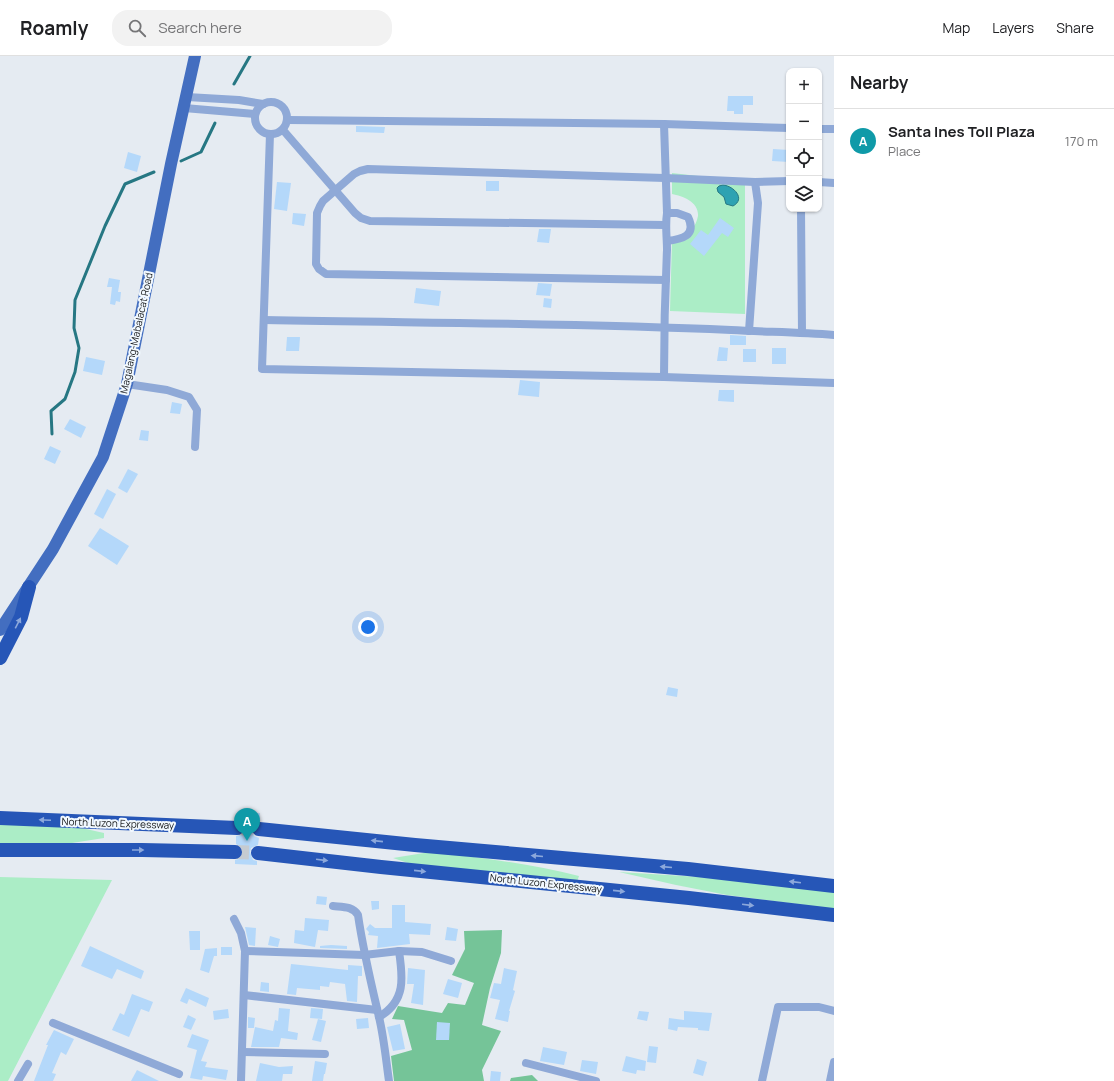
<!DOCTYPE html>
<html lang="en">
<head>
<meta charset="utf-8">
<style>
  :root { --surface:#fff; --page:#f2f2f2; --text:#202124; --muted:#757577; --line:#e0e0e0; --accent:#c73746 }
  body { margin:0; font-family:Manrope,sans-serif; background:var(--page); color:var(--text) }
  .controls { position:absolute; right:12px; top:12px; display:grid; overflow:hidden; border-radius:8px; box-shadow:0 1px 3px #0004 }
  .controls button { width:36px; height:36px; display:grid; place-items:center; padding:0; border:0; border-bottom:1px solid var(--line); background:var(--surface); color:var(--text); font:20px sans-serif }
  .you { position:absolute; left:368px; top:571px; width:14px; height:14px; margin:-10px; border:3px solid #fff; border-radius:50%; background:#1a73e8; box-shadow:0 0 0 6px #1a73e833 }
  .badge { display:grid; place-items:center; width:26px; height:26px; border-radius:50%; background:var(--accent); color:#fff; font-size:13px; font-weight:700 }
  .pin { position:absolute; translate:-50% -33px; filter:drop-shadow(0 1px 2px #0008) }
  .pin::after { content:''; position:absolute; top:21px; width:14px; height:12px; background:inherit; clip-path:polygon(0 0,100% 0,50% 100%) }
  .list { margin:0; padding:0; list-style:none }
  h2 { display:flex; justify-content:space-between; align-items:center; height:52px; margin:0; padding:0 16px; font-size:17px }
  h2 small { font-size:13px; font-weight:400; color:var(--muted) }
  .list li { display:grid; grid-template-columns:26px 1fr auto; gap:12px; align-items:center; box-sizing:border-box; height:64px; padding:0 16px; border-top:1px solid var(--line) }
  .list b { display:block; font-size:15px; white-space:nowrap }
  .list p { margin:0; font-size:13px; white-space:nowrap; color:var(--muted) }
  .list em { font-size:13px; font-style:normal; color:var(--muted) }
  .icon { flex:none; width:22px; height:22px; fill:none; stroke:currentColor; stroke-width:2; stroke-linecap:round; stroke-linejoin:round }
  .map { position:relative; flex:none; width:834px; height:1025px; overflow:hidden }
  header { display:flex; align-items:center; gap:24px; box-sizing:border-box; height:56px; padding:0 20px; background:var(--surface); border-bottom:1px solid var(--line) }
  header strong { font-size:19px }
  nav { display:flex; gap:22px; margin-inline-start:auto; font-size:14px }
  .search { width:280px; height:36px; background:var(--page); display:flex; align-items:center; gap:10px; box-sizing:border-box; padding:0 14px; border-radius:16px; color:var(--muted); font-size:15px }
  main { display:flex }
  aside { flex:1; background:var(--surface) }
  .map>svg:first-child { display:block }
  .green { fill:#abedc6 }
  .forest { fill:#75c498 }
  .water { fill:#2ea2b2; stroke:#267783 }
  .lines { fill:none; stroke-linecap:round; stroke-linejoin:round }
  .stream { stroke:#267783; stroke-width:3 }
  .building { fill:#b4d8fa }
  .highway-tunnel { stroke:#c5cbd1; stroke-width:14; stroke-dasharray:14 7; stroke-linecap:butt }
  .street { stroke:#8fa9d7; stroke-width:8 }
  .primary { stroke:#436ec0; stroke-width:12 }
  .highway { stroke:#2656b7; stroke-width:14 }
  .oneway { fill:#8ca8db }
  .labels { text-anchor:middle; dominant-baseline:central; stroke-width:4; stroke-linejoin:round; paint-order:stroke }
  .street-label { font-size:10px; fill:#121416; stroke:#f2f9ff }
</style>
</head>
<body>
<header>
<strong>Roamly</strong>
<div class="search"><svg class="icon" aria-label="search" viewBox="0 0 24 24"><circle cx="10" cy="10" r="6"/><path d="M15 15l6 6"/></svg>Search here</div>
<nav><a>Map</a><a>Layers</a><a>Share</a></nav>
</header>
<main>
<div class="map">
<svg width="834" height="1025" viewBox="0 0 834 1025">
  <rect width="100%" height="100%" fill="#e5ebf2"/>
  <g class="green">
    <path d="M 672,117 L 742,125 L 745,129 L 745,258 L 670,255 L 672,184 C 678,181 686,178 691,174 C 695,170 697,165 698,160 C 699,146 683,140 672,138 Z"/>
    <polygon points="0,768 77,771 104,777 104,782 72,787 0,788"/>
    <path d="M 430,796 C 480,801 530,808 579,820 L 577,826 L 429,814 L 393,802 Z"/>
    <polygon points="619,816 700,821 834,836 834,853 727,839 676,829"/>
    <polygon points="0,821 112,824 8,1025 0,1025"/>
  </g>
  <g class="forest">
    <polygon points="502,874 501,897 490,932 482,969 501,975 482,1014 484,1025 394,1025 391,1000 412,994 404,964 392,963 398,950 442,957 448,947 465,949 474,927 452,919 465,893 464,875"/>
    <polygon points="532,1019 538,1025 510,1025 511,1022"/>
  </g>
  <path class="water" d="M 723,129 C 734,130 746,143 733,150 L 726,148 L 724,141 L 718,136 L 717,132 L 719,130 Z"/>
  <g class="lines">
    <g class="stream">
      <polyline points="234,28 250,0"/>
      <polyline points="181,105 201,96 215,67"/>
      <polyline points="52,378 51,355 65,343 75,316 79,292 74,272 75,244 105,170 125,128 154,116"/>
    </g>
  </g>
  <g class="building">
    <polygon points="728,40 753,40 753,49 743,49 743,58 734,58 734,55 727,55"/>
    <polygon points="356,70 385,71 384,77 356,76"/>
    <polygon points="773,93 789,94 789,106 772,105"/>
    <polygon points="128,96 141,100 137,116 124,112"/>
    <rect x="486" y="125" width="13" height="10"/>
    <polygon points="277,126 291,127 287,155 274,153"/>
    <polygon points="293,157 306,158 304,170 292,168"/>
    <polygon points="720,162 734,172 728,181 722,177 704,200 690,188 701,174 708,179"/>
    <polygon points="539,173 551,173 549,187 537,186"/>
    <polygon points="109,222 120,224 118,236 121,236 120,246 116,245 115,249 110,248 112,231 107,231"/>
    <polygon points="538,227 552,228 550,240 536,239"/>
    <polygon points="416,232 441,235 439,250 414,247"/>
    <polygon points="544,242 552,243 551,252 543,251"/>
    <polygon points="730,279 746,280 746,289 730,289"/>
    <polygon points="287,281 300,281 299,295 286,295"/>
    <polygon points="719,291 728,292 727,305 717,305"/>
    <rect x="772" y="292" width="14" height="16"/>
    <rect x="743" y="293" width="13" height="13"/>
    <polygon points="86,301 105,305 102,319 83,315"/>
    <polygon points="520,324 540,326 539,341 518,339"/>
    <polygon points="719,334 734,334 734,346 718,345"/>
    <polygon points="172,346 182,348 180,358 170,357"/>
    <polygon points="70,363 86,371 81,382 64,373"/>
    <polygon points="141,374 149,375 148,385 139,384"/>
    <polygon points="50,390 61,395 55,408 44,403"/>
    <polygon points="128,413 138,418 127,437 118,432"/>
    <polygon points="107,433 116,438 103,463 94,458"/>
    <polygon points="100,472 129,490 117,509 88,490"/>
    <polygon points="668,631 678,633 677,641 666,639"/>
    <polygon points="238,756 260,757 260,765 252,768 251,773 254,780 259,782 258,789 251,792 250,796 253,804 257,805 257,809 235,808 235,804 239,803 243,797 242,792 236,788 236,780 241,779 245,773 244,768 241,765 237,764"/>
    <polygon points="317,840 327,841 326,849 316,848"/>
    <polygon points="371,845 379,845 379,853 372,854"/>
    <polygon points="392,849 405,849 405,866 431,868 430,879 409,878 410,888 377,892 378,880 368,879 369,876 366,873 370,868 375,872 392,872"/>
    <polygon points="305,862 329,864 328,875 318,874 315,891 294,887 295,874 304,875"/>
    <polygon points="245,871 256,872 255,890 249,889"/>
    <polygon points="447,871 458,873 456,885 445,884"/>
    <polygon points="189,875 200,875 200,894 190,894"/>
    <polygon points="270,880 280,883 278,891 268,889"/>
    <polygon points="331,889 347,890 347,893 320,892 320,890"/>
    <polygon points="90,890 144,915 141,923 117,913 112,923 81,910"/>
    <rect x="221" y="891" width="11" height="8"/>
    <polygon points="217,892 217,900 214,900 209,917 200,914 205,893"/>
    <polygon points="291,908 348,914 348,909 362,910 362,920 358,920 357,946 347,945 345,928 330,926 329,931 320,930 320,934 297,932 296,939 287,938"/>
    <polygon points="408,912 425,914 423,949 411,947 414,928 407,928"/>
    <polygon points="504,912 517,915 513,934 515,935 509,955 510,955 508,966 495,963 500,944 490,942 494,927 501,928"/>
    <polygon points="448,923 462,927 458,942 443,938"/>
    <polygon points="261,926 269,927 269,936 260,935"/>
    <polygon points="186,932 209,942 206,951 189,943 187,948 180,945"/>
    <polygon points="132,938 153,946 149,956 141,953 129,981 112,974 120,957 124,959"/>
    <polygon points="279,952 290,953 288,975 298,977 297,984 281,982 279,991 251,991 255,971 273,975 275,964 278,965"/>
    <polygon points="311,952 323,953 322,963 310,962"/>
    <polygon points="228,953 229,962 214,964 213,955"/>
    <polygon points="639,955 649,956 647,965 637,963"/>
    <polygon points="684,955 712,957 709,975 698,974 698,972 678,971 677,975 668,973 669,962 684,964"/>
    <polygon points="188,959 196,963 191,974 183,971"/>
    <polygon points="248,961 255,962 254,972 248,972"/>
    <polygon points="368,962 369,972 357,973 356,963"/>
    <polygon points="318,963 326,965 321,986 312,984"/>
    <polygon points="437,966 450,967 449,984 436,984"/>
    <polygon points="400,968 405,993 393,995 387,971"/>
    <polygon points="54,974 74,983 66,999 61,996 52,1017 56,1018 53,1025 34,1025 48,989 46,989"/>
    <polygon points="192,978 209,984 201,1005 207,1006 205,1011 228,1014 226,1024 203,1020 202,1024 190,1022 197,994 187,991"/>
    <polygon points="649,990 658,991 656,1007 647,1006"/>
    <polygon points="543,991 567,996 564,1009 540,1005"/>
    <polygon points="626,1000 646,1005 645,1015 637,1014 636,1018 622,1015"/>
    <polygon points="697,1003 707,1006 703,1020 693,1017"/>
    <polygon points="582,1004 598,1006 596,1018 580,1015"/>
    <polygon points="315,1005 327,1007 325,1018 324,1018 323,1025 312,1025"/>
    <polygon points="260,1007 279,1011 293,1010 292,1018 283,1018 282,1025 256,1025"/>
    <polygon points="137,1014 159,1025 131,1025"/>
    <polygon points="491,1015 501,1016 500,1025 490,1025"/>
  </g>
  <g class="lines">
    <g class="highway-tunnel">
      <polyline points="237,772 259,773"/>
      <polyline points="235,796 258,797"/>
    </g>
    <g class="street">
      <polyline points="187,41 239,44 263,48"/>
      <circle cx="271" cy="62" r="16"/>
      <polyline points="184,52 255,58"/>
      <polyline points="288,64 664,68 789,72"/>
      <path d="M 664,68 L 667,157 C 665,170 667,181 667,194 C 665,236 664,279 664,321"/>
      <polyline points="819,73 834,73"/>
      <polyline points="283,74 355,157 361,162 370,165 665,169"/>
      <polyline points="270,78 262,313 664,321 834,327"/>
      <polyline points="819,126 834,127"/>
      <polyline points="801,153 802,276"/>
      <path d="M 667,157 L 677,157 L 688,161 C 697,180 682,183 667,185"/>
      <polyline points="666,224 326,218 319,213 316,208 317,157 320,150 323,145 354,118 360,115 368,113 665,122 755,126 789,125"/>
      <path d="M 264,264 C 420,267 576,267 731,274 C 766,276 800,276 834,279"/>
      <polyline points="749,275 758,147 755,126"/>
      <polyline points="127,328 167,334 189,341 197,354 195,391"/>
      <path d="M 333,850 C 342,851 353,850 358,859 C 363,894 371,927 379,961 C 384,982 386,1004 389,1025"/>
      <polyline points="234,863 241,877 245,895 241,1025"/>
      <polyline points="245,895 364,899 399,895"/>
      <polyline points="244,939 377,954"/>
      <path d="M 379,961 C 406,945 403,922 399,895 L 422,896 L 451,905"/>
      <polyline points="53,967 179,1018"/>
      <polyline points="243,996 325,998"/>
      <polyline points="526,1007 596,1025"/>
      <polyline points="18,1025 28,1008"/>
      <polyline points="762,1025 778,951 819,951 834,955"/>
      <polyline points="830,1025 834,1006"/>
    </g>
    <polyline class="primary" points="0,574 53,493 103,401 127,328 171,108 195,0"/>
    <g class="highway">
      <polyline points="0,602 21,561 29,531"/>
      <polyline points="0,762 237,772"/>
      <polyline points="259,773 415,789 688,813 834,830"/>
      <polyline points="0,794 142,794 235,796"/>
      <polyline points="258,797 381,811 689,842 834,859"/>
    </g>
  </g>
  <defs><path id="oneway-solid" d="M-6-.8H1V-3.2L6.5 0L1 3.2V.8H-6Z"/></defs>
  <g class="oneway">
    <use href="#oneway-solid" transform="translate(18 567) rotate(-63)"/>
    <use href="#oneway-solid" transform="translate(45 764) rotate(-178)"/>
    <use href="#oneway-solid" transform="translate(377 785) rotate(-174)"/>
    <use href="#oneway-solid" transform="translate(138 794)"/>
    <use href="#oneway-solid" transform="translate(537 800) rotate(-175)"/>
    <use href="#oneway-solid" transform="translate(322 804) rotate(7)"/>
    <use href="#oneway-solid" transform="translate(666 811) rotate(-175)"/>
    <use href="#oneway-solid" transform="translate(420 815) rotate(6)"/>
    <use href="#oneway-solid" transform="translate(795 826) rotate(-173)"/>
    <use href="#oneway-solid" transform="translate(619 835) rotate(6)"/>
    <use href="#oneway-solid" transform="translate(748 849) rotate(7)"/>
  </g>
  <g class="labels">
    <g class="street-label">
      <text transform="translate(136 277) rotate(-78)">Magalang-Mabalacat Road</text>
      <text transform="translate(118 767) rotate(2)">North Luzon Expressway</text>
      <text transform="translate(546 827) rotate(6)">North Luzon Expressway</text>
    </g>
  </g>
</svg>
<div class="controls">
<button>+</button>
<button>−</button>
<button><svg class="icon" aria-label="locate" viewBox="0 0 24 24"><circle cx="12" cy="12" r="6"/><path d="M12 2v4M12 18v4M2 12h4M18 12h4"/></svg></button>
<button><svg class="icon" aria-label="layers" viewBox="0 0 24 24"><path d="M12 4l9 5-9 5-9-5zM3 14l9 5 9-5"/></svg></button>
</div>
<div class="you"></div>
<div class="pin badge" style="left:247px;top:785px;background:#0f9aa8">A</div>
</div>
<aside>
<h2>Nearby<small></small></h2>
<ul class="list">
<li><span class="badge" style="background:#0f9aa8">A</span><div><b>Santa Ines Toll Plaza</b><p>Place</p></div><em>170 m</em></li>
</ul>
</aside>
</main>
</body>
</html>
